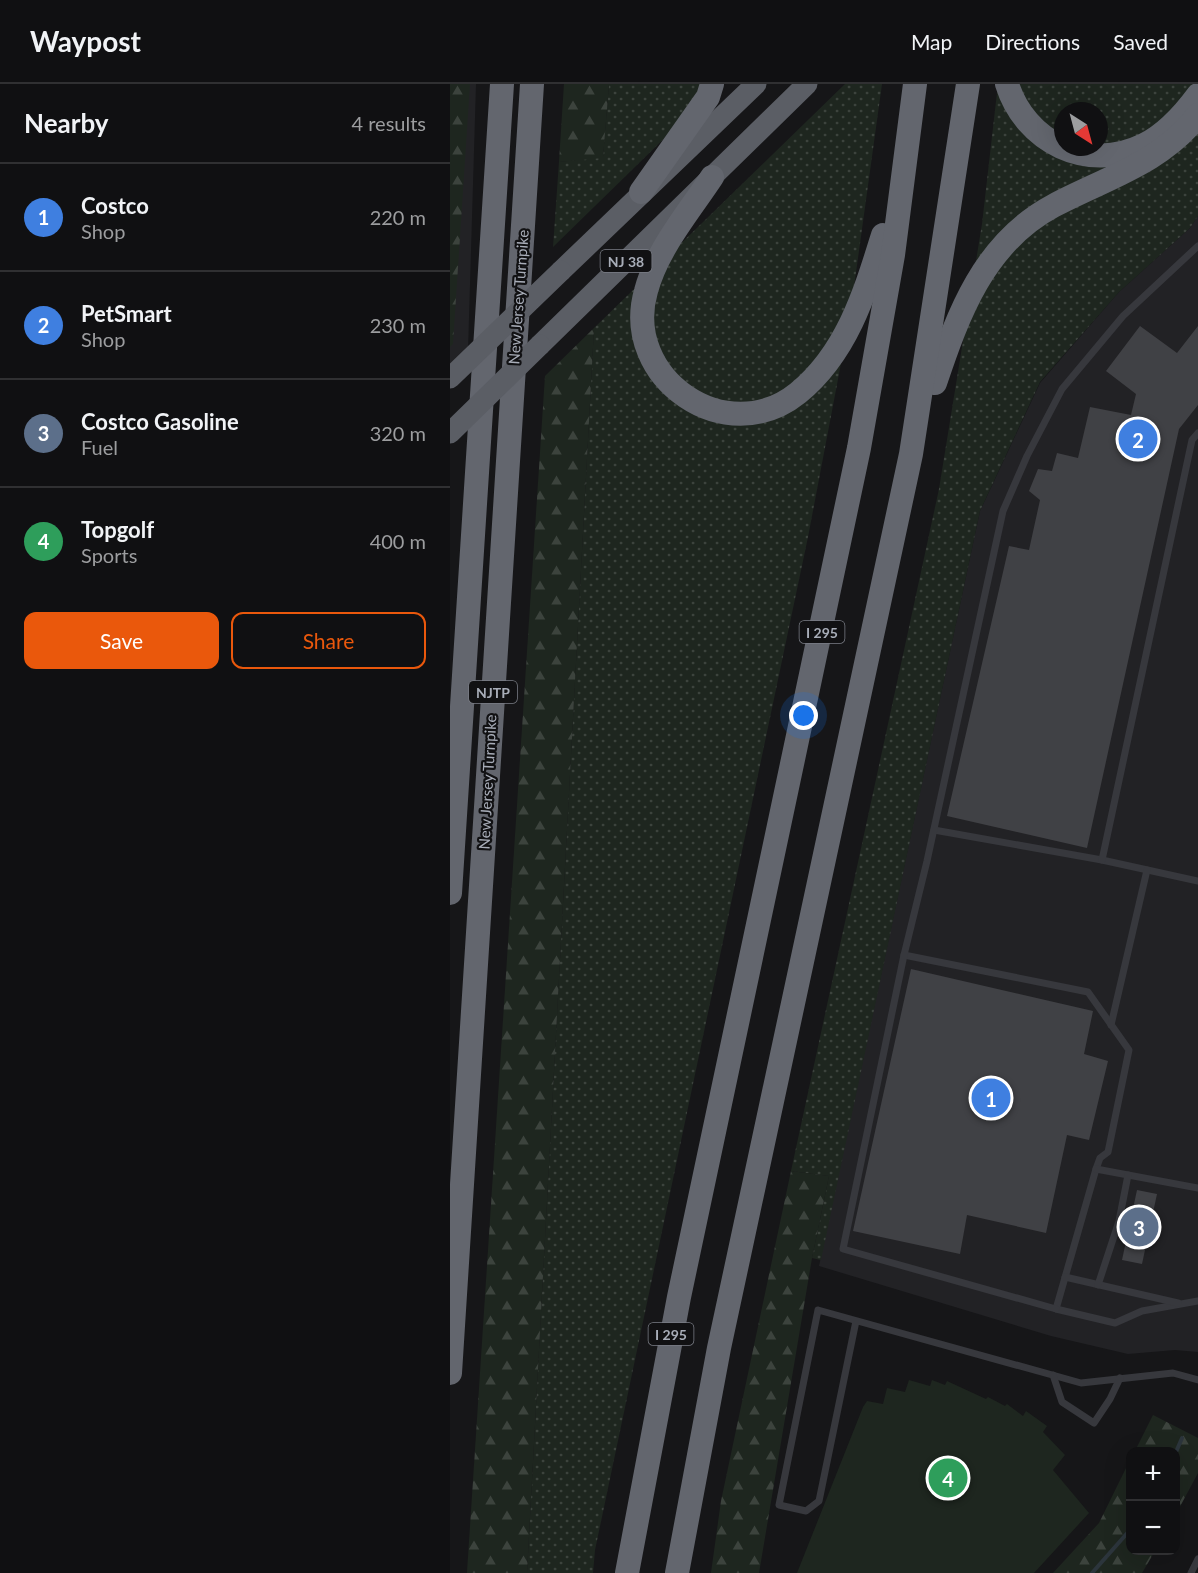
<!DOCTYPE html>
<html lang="en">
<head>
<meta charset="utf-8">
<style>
  :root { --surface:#101012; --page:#1e1e20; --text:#f1f3f6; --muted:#9c9d9f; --line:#303032; --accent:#ea580c }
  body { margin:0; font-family:Lato,sans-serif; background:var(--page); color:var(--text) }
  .controls { position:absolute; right:18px; bottom:18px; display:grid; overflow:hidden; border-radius:12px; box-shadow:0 6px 24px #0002 }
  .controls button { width:54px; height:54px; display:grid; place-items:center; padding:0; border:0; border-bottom:2px solid var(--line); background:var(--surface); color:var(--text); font:30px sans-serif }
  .compass { position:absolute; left:604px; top:18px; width:54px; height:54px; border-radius:50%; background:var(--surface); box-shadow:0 6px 24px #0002; rotate:144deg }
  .you { position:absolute; left:354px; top:632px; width:21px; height:21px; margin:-15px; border:4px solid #fff; border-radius:50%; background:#1a73e8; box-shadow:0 0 0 9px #1a73e833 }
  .badge { display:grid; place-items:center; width:39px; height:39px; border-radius:50%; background:var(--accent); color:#fff; font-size:20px; font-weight:700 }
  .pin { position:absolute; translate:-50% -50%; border:3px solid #fff; box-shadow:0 2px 6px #0006 }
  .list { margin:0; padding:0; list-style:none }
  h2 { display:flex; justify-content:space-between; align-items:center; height:78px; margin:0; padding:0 24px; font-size:26px }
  h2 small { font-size:20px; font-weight:400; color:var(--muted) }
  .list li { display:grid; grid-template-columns:39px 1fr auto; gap:18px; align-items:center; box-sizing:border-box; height:108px; padding:0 24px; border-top:2px solid var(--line) }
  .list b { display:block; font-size:22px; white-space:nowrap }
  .list p { margin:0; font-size:20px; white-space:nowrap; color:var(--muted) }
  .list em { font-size:20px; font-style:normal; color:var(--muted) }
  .actions { display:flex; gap:12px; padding:18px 24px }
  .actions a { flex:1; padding:14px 0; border:2px solid var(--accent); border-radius:12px; text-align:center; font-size:21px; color:var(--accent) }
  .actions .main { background:var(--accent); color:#fff }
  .map { position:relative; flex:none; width:748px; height:1489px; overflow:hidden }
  header { display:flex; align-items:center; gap:36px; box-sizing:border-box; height:84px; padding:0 30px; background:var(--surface); border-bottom:2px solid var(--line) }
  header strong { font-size:28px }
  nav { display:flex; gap:33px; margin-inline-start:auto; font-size:21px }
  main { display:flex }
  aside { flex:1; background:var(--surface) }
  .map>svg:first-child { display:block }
  .built { fill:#222225 }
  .green { fill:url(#green-dots); fill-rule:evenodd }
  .forest { fill:url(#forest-firs) }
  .pitch { fill:#1e261f }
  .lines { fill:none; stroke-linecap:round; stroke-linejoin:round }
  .stream { stroke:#2c353c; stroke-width:4 }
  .building { fill:#404145 }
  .service { stroke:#37383d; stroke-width:7 }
  .trunk { stroke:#5b5e65; stroke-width:21 }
  .motorway { stroke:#63666e; stroke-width:24 }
  .trunk-bridge { stroke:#5b5e65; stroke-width:21 }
  .labels { text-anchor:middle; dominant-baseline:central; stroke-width:4.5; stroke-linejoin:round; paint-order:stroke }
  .shield { fill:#111113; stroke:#7b7e86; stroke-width:1.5 }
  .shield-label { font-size:14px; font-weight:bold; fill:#a8adb8 }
  .street-label { font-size:15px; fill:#a8adb8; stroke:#111113 }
</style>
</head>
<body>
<header>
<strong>Waypost</strong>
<nav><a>Map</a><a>Directions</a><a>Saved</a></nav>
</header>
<main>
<aside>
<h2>Nearby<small>4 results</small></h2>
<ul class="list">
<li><span class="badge" style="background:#3f7fe0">1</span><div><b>Costco</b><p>Shop</p></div><em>220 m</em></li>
<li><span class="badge" style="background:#3f7fe0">2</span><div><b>PetSmart</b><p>Shop</p></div><em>230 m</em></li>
<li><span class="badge" style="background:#5c6f8a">3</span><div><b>Costco Gasoline</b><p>Fuel</p></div><em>320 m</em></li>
<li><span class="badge" style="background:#2e9e5b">4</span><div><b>Topgolf</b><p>Sports</p></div><em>400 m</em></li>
</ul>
<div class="actions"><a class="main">Save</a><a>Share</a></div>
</aside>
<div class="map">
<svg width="748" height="1489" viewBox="0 0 748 1489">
  <defs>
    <pattern id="green-dots" width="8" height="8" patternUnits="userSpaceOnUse" patternTransform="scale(1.5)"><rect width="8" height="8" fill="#1e261f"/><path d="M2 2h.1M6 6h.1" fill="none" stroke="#3c433d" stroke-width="1.8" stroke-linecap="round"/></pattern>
    <pattern id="forest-firs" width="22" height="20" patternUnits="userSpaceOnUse" patternTransform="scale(1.5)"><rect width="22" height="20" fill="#1e261f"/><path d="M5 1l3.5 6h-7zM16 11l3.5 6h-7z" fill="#3c433d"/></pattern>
  </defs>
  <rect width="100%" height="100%" fill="#161618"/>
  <g class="built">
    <polygon points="0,0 26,0 18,267 0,284"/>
    <polygon points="748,132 748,1268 725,1266 678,1270 601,1252 369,1182 530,427 590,299 669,208 740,144"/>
  </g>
  <g class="green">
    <polygon points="159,0 270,0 103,163 109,78 153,73"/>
    <polygon points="395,0 432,0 400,232 358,453 145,1466 143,1489 77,1489 144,244"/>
    <path d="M 548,0 L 748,0 L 748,132 L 740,144 L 669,208 L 590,298 L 530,427 L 371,1176 L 362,1174 L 379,1092 L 341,1087 L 489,405 L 532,140 ZM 613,27 L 649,27 L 649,63 L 613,63 Z"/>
  </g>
  <g class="forest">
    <polygon points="0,0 20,0 3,260 0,263"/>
    <polygon points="114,0 159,0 153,74 109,78"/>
    <polygon points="144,244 77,1489 17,1489 95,292"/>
    <polygon points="341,1087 379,1092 362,1174 309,1489 261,1489 271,1417"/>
    <polygon points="703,1331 748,1354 748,1389 726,1430 726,1368 685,1367"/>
    <polygon points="680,1376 680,1466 705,1467 692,1489 603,1489 649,1439"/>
  </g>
  <polygon class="pitch" points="459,1296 480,1302 482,1296 495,1301 497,1297 536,1315 538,1313 555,1322 557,1320 573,1332 576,1327 597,1342 593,1348 615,1371 603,1386 639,1429 584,1489 347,1489 413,1323 417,1317 433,1320 437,1304 455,1308"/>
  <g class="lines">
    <g class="stream">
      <polyline points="726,1368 732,1354"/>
      <polyline points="642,1489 680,1446"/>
    </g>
  </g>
  <g class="building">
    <polygon points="690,242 727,269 748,242 748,321 729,345 637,764 497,732 559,462 579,466 590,416 579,407 588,385 602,387 607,369 628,374 640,323 681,331 686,310 656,287"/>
    <polygon points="461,885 643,927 634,970 658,977 639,1056 617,1051 596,1149 517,1131 510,1170 403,1147"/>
    <polygon points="687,1106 707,1110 692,1180 672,1176"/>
  </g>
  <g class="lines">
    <g class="service">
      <polyline points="484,746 652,776 748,797"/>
      <polyline points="652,776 742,356 748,349"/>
      <polyline points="454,871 638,908 679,966 658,1068 650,1074 646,1085 606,1225 665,1239 692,1227 748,1217"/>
      <polyline points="661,941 697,786"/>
      <polyline points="646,1085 748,1104"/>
      <polyline points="615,1193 728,1219"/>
      <polyline points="648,1201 669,1137 678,1091"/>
      <polyline points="606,1225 393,1165 454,871 477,777 553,427 577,372 612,305 673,232 748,162"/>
      <polyline points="406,1237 369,1417 356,1427 329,1421 368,1226 631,1299 723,1289 748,1296"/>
      <polyline points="603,1291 612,1318 644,1339 660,1315 670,1294"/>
      <polyline points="741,1489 748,1475"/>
    </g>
    <g class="trunk">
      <polyline points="111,187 306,0"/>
      <polyline points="90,261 357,0"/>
    </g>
    <g class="motorway">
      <path d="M 557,0 C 575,58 637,89 694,61 C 716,50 734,30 748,11"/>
      <path d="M 262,93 C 239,128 207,165 196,207 C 171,294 276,367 348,309 C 397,269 415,209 433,151"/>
      <polyline points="191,108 258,13 262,0"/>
      <path d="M 485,299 C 508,230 534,159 603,122 C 653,95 712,79 748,31"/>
      <polyline points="0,809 52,0"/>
      <polyline points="0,1289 82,0"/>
      <polyline points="177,1489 229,1213 409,364 443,171 465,0"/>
      <polyline points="227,1489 269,1264 461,370 518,0"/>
    </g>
    <g class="trunk-bridge">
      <polyline points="0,294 111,187"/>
      <polyline points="0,349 90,261"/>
    </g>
  </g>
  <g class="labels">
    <g class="shield">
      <rect x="150.5" y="166" width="51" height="22" rx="4.5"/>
      <rect x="349.5" y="537" width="45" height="22" rx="4.5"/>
      <rect x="19" y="597" width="48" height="22" rx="4.5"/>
      <rect x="198.5" y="1239" width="45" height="22" rx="4.5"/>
    </g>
    <g class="shield-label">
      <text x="176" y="177">NJ 38</text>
      <text x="372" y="548">I 295</text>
      <text x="43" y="608">NJTP</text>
      <text x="221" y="1250">I 295</text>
    </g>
    <g class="street-label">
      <text transform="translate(68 213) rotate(-86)">New Jersey Turnpike</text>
      <text transform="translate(37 698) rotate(-87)">New Jersey Turnpike</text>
    </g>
  </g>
</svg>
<div class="controls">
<button>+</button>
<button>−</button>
</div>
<svg class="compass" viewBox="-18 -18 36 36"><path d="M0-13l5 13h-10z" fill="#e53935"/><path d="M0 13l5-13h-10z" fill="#9c9d9f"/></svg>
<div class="you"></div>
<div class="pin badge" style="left:541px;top:1014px;background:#3f7fe0">1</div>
<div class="pin badge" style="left:688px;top:355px;background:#3f7fe0">2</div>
<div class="pin badge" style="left:689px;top:1143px;background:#5c6f8a">3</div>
<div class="pin badge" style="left:498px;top:1394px;background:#2e9e5b">4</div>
</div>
</main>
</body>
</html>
